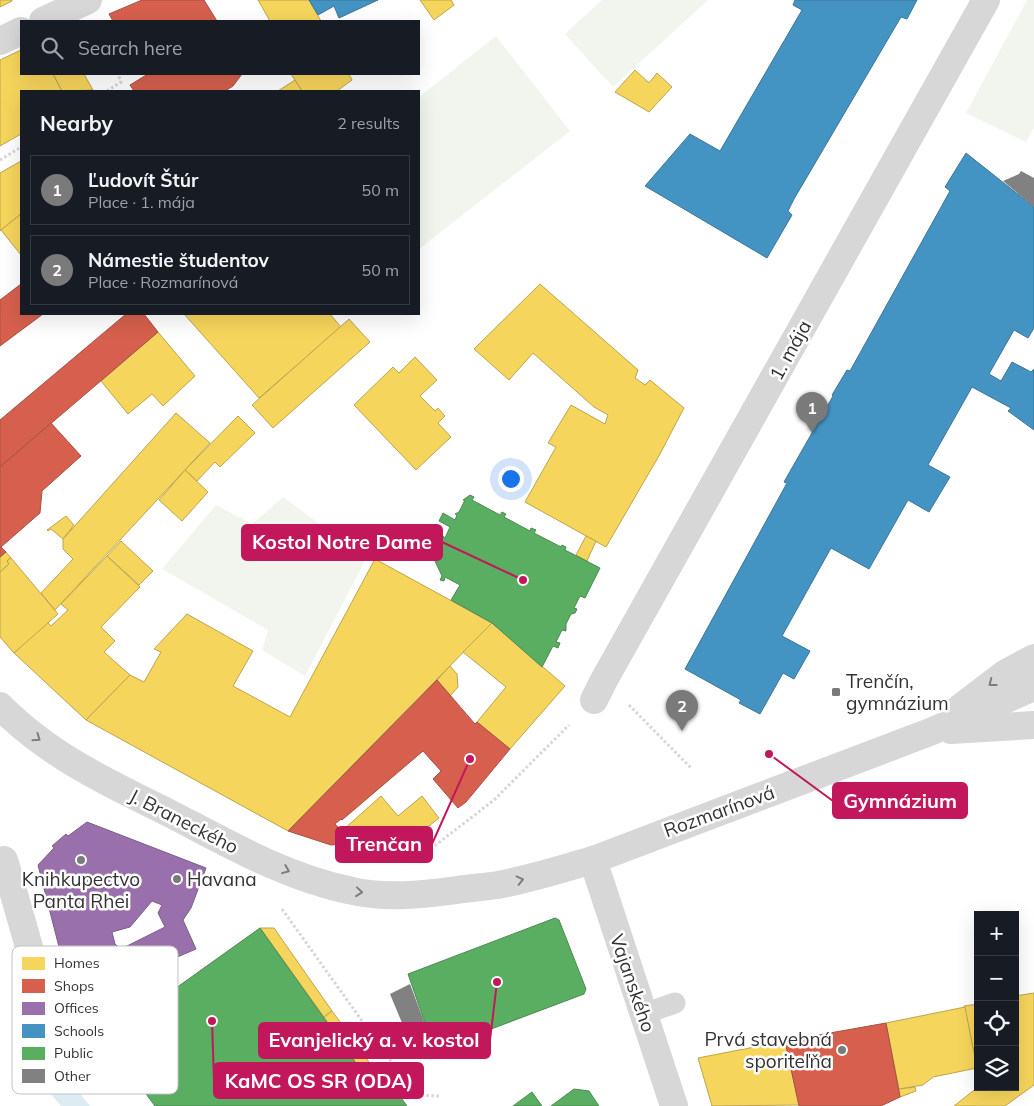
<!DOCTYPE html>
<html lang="en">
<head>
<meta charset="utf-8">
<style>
  :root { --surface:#171b24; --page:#242831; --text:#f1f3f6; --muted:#9ea1a6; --line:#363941; --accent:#7a7a7a }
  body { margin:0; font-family:Mulish,sans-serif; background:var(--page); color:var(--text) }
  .controls { position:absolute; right:15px; bottom:15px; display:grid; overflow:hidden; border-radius:0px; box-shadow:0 5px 20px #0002 }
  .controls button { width:45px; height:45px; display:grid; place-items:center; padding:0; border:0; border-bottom:1px solid var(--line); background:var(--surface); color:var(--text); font:25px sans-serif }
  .you { position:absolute; left:510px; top:478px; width:18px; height:18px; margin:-12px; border:4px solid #fff; border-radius:50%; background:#1a73e8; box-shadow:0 0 0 8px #1a73e833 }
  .badge { display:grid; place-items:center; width:32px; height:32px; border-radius:50%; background:var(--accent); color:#fff; font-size:16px; font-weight:700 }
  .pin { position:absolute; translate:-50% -41px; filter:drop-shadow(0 1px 2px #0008) }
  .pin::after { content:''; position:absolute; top:26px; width:18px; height:15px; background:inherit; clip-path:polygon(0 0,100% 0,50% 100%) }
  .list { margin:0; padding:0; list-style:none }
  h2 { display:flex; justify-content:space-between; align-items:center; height:65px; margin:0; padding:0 20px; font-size:21px }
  h2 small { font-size:16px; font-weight:400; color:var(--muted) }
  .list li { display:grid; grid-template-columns:32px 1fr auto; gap:15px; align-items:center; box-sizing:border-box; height:70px; margin:0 10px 10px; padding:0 10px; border:1px solid var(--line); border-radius:0px }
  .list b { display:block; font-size:19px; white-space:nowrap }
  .list p { margin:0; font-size:16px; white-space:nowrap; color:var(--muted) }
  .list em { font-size:16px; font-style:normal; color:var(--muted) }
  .icon { flex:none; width:28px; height:28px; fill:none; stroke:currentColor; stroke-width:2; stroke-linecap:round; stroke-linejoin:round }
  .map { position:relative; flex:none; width:1034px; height:1106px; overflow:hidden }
  .search { position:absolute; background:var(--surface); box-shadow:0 5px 20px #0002; left:20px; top:20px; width:400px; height:55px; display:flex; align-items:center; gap:12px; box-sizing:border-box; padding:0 18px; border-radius:0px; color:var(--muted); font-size:19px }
  .panel { position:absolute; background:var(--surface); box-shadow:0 5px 20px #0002; left:20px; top:90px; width:400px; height:225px; border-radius:0px }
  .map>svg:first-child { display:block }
  .green { fill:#f1f5ed }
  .water { fill:#ddebf3 }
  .homes { fill:#f6d55c; stroke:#bca450 }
  .shops { fill:#d6604d; stroke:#a55245 }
  .offices { fill:#9970ab; stroke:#7a5e87; fill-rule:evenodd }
  .schools { fill:#4393c3; stroke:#3e7698 }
  .public { fill:#5aae61; stroke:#4e8953 }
  .building { fill:#818181 }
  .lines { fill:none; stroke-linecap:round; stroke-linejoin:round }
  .path { stroke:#d6d6d6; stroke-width:3; stroke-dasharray:2.5 2.5; stroke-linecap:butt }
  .service { stroke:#d7d7d7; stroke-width:21 }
  .pedestrian { stroke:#d7d7d7; stroke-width:28 }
  .minor { stroke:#d7d7d7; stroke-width:28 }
  .oneway { stroke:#7d7d7d }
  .poi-dot { fill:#7a7a7a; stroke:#fff; stroke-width:2 }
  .labels { text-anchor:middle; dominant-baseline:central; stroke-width:5; stroke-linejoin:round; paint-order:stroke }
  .street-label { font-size:19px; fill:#333; stroke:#fff }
  .poi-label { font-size:19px; fill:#333; stroke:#fff; text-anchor:start }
  .key { fill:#fff; stroke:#c2c2c2; stroke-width:1 }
  .key-label { font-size:14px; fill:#333 }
  .leader { fill:none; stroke:#c2185b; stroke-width:2 }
  .callout-dot { fill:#c2185b; stroke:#fff; stroke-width:2 }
  .callout { fill:#c2185b; stroke:#c2185b; stroke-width:2 }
  .callout-label { font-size:20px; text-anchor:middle; font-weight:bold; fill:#fff }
</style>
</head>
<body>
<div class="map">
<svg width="1034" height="1106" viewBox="0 0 1034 1106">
  <rect width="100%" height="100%" fill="#fff"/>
  <g class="green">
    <polygon points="602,0 708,0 613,87 565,34"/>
    <polygon points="1027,0 1034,0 1034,128 1026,142 966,113"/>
    <polygon points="496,36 570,131 419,249 419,97"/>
    <polygon points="283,497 325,528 368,555 305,676 262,650 268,630 162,569 216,505 252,524"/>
  </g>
  <polygon class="water" points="68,1079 90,1106 61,1106 50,1093"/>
  <g class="homes">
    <polygon points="0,0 12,0 12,1 0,7"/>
    <polygon points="258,0 309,0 321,21 270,21"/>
    <polygon points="420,0 451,0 454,5 434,20"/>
    <polygon points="21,50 21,74 53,74 62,91 21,91 21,134 0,146 0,60"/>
    <polygon points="635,70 649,83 657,73 672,87 649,112 615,92"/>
    <polygon points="53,74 84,74 93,90 62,91"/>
    <polygon points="291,74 349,74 352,80 337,91 302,91"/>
    <polygon points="295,80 302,91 278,91"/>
    <polygon points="21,161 21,214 0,231 0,173"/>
    <polygon points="21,214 21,255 1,230"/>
    <polygon points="540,284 638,370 635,378 645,385 650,380 684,408 660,454 606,547 525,502 556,447 548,443 571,405 605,424 608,415 594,407 533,353 509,380 474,349"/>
    <polygon points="184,314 330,314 341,327 259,398"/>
    <polygon points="349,319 370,342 273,428 252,405"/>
    <polygon points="158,332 195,376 163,406 152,394 128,414 101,381"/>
    <polygon points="415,357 437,380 420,396 435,411 438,408 445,416 438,423 451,437 416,470 354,405 393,367 399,373"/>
    <polygon points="176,413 210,443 55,610 41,593 73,559 63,549 63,539"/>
    <polygon points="238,416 255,433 220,467 215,462 197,481 185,470"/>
    <polygon points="185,470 208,492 182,521 159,500"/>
    <polygon points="66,516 74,525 63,539 51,529 48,531 47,530"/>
    <polygon points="586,536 596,541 587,561 576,555"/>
    <polygon points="121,541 153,571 139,585 107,556"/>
    <polygon points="6,552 11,558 7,561 9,564 0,572 0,557"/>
    <polygon points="107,556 140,587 101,627 115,641 104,652 130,675 86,720 14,653 47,622 51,626 68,610 61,604"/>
    <polygon points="11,558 58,614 14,653 0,637 0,572 9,564 7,561"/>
    <polygon points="375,559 492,623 288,831 86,720 130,675 144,682 161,652 154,649 187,614 253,651 233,686 290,717"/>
    <polygon points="492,623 565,686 510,749 477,722 506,687 463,652"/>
    <polygon points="450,666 457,674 458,687 450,696 437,680"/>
    <polygon points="381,796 398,816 422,796 439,818 415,837 354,841 343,830"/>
    <polygon points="260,928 274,928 332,1011 324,1017"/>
    <polygon points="1034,993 1034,1085 1005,1106 954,1106 978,1087 1015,1087 1015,996"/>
    <polygon points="978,1004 978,1048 973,1049 964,1006"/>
    <polygon points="965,1007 977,1068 933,1077 923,1085 899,1089 886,1023"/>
    <polygon points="332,1011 350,1035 341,1042 324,1017"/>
    <polygon points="350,1035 373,1068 369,1081 341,1042"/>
    <polygon points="785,1041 799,1105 712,1106 698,1058"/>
    <polygon points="915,1087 916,1091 900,1097 899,1089"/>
  </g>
  <g class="shops">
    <polygon points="142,0 204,0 217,21 113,21 109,14"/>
    <polygon points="148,74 242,74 233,86 225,91 134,91 130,85"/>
    <polygon points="21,284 21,314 43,314 0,346 0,300"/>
    <polygon points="126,314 144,314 158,332 0,467 0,420"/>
    <polygon points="51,423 81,456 42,491 40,513 1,547 6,552 0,557 0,467"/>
    <polygon points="437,680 475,724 477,722 510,749 466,802 458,808 433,779 441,771 423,751 342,820 341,819 335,824 353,843 331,845 288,831"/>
    <polygon points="886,1023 900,1097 881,1106 799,1106 785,1041"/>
  </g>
  <path class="offices" d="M 87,822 L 206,868 L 191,908 L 183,920 L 196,949 L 133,976 L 80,1004 L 68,982 L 38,865 L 54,848 L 52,846 L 66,834 L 68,836 ZM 152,901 L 162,905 L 158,913 L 165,927 L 121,949 L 115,944 L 112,932 L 130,927 Z"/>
  <g class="schools">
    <polygon points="309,0 378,0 339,18 334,6 318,15"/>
    <polygon points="795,0 917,0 907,19 901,17 794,199 788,211 792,215 767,258 645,186 690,134 720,151 802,10 793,5"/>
    <polygon points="966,153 1034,207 1034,328 1028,338 1014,330 989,374 1001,381 1012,362 1031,372 1034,369 1034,430 1008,411 1011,408 972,387 928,465 950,477 929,512 908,500 869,569 831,548 782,636 810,651 794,679 783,673 760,714 739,703 741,700 685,669 787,483 784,482 833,396 832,395 847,370 850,371 950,191 945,187"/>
  </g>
  <g class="public">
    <polygon points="470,495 474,497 472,500 500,515 502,512 506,514 504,517 530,531 531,528 536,530 534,533 561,547 562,545 566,547 565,550 600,568 585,598 580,596 574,608 577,609 575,613 571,614 566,624 566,631 562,630 556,642 560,643 558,648 553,646 542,667 492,623 451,600 460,585 445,577 444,581 440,580 442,576 434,559 428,559 429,556 433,555 441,541 440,537 442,535 445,538 450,527 439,521 443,513 455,520 457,515 455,514 459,512 465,500 463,500"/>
    <polygon points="555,918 559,920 586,989 584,994 438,1049 433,1046 408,974"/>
    <polygon points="260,928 375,1090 389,1081 407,1106 155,1106 107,1041 110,1039 91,1012 124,989 141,1013"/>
    <polygon points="574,1089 589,1091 599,1106 551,1106"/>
    <polygon points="532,1092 542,1106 513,1106"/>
  </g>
  <g class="building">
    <polygon points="1021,171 1034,178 1034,207 1003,181 1019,174"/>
    <polygon points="410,984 431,1040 412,1047 390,994"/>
  </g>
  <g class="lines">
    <g class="path">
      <polyline points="107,91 121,82 118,74"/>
      <polyline points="0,160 21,147"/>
      <polyline points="629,705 692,769"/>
      <polyline points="419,858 494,800 569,725"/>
      <polyline points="282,909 415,1095 439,1096"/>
    </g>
    <polyline class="service" points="644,1014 675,1003"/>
    <g class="pedestrian">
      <polyline points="594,700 604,680 986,0"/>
      <path d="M 4,860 C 19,909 31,958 47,1006"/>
    </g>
    <g class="minor">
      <polyline points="43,21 88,0"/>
      <polyline points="0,41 21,31"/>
      <path d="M 0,706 C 47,754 106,782 165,811 C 224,841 282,876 348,890 C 384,899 421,895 457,890 C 470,888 484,887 498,885 C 530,879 561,869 593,860 L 930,732 L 1034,687"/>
      <polyline points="960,708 1006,673 1034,658"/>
      <polyline points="951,730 1034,725"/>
      <polyline points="593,860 674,1106"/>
    </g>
  </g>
  <defs><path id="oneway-chevron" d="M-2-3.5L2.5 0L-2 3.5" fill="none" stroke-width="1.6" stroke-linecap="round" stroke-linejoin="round" transform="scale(1.25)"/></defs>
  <g class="oneway">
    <use href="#oneway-chevron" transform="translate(992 683) rotate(142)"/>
    <use href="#oneway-chevron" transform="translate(37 738) rotate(35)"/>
    <use href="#oneway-chevron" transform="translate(286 870) rotate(22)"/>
    <use href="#oneway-chevron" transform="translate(520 880) rotate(-13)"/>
    <use href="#oneway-chevron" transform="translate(359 892) rotate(6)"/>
  </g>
  <g class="poi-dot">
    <rect x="831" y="687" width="10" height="10" rx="2.5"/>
    <circle cx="81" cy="860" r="5"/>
    <circle cx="177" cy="879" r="5"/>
    <circle cx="842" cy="1050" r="5"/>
  </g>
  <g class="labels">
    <g class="street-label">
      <text transform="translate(790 350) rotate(-61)">1. mája</text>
      <text transform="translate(719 811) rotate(-20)">Rozmarínová</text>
      <text transform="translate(184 821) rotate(27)">J. Braneckého</text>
      <text transform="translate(633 983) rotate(71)">Vajanského</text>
    </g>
    <g class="poi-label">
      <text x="846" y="681">Trenčín,<tspan x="846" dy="22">gymnázium</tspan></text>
      <text x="81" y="879" text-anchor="middle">Knihkupectvo<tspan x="81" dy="22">Panta Rhei</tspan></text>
      <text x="187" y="879">Havana</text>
      <text x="832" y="1039" text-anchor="end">Prvá stavebná<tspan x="832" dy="22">sporiteľňa</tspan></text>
    </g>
  </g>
  <rect x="12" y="946" width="166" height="148" rx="8" class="key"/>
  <rect x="22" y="957" width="23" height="13" fill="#f6d55c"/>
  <rect x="22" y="979" width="23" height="14" fill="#d6604d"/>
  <rect x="22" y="1002" width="23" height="13" fill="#9970ab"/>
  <rect x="22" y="1024" width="23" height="14" fill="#4393c3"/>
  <rect x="22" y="1047" width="23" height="13" fill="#5aae61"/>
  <rect x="22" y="1069" width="23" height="14" fill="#818181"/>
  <g class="key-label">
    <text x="54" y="968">Homes</text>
    <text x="54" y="991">Shops</text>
    <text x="54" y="1013">Offices</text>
    <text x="54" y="1036">Schools</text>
    <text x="54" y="1058">Public</text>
    <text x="54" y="1081">Other</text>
  </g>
  <path class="leader" d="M523 580L442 542M769 754L833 801M470 759L432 844M497 982L490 1040M212 1021L214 1081"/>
  <g class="callout-dot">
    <circle cx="523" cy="580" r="5"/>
    <circle cx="769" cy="754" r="5"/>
    <circle cx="470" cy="759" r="5"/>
    <circle cx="497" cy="982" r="5"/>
    <circle cx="212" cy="1021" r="5"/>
  </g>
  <g class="callout">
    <rect x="242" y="525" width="200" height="35" rx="5"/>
    <rect x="833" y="783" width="134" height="35" rx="5"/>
    <rect x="336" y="827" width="96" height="35" rx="5"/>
    <rect x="259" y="1023" width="231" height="35" rx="5"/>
    <rect x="214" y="1063" width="209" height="35" rx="5"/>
  </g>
  <g class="callout-label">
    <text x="342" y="549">Kostol Notre Dame</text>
    <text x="900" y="808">Gymnázium</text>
    <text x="384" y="851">Trenčan</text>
    <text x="374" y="1047">Evanjelický a. v. kostol</text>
    <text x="319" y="1088">KaMC OS SR (ODA)</text>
  </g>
</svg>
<div class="controls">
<button>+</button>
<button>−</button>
<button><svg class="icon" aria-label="locate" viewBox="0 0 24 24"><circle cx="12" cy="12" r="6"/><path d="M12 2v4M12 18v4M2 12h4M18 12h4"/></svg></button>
<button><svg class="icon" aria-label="layers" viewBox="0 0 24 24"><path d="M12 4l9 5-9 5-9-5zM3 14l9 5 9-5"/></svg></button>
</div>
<div class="you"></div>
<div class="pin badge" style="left:812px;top:433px">1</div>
<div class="pin badge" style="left:682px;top:731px">2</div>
<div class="search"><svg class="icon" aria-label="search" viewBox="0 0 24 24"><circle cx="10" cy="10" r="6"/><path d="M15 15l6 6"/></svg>Search here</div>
<section class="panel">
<h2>Nearby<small>2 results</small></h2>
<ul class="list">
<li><span class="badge">1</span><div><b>Ľudovít Štúr</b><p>Place · 1. mája</p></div><em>50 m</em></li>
<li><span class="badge">2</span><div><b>Námestie študentov</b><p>Place · Rozmarínová</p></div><em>50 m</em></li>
</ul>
</section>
</div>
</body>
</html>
